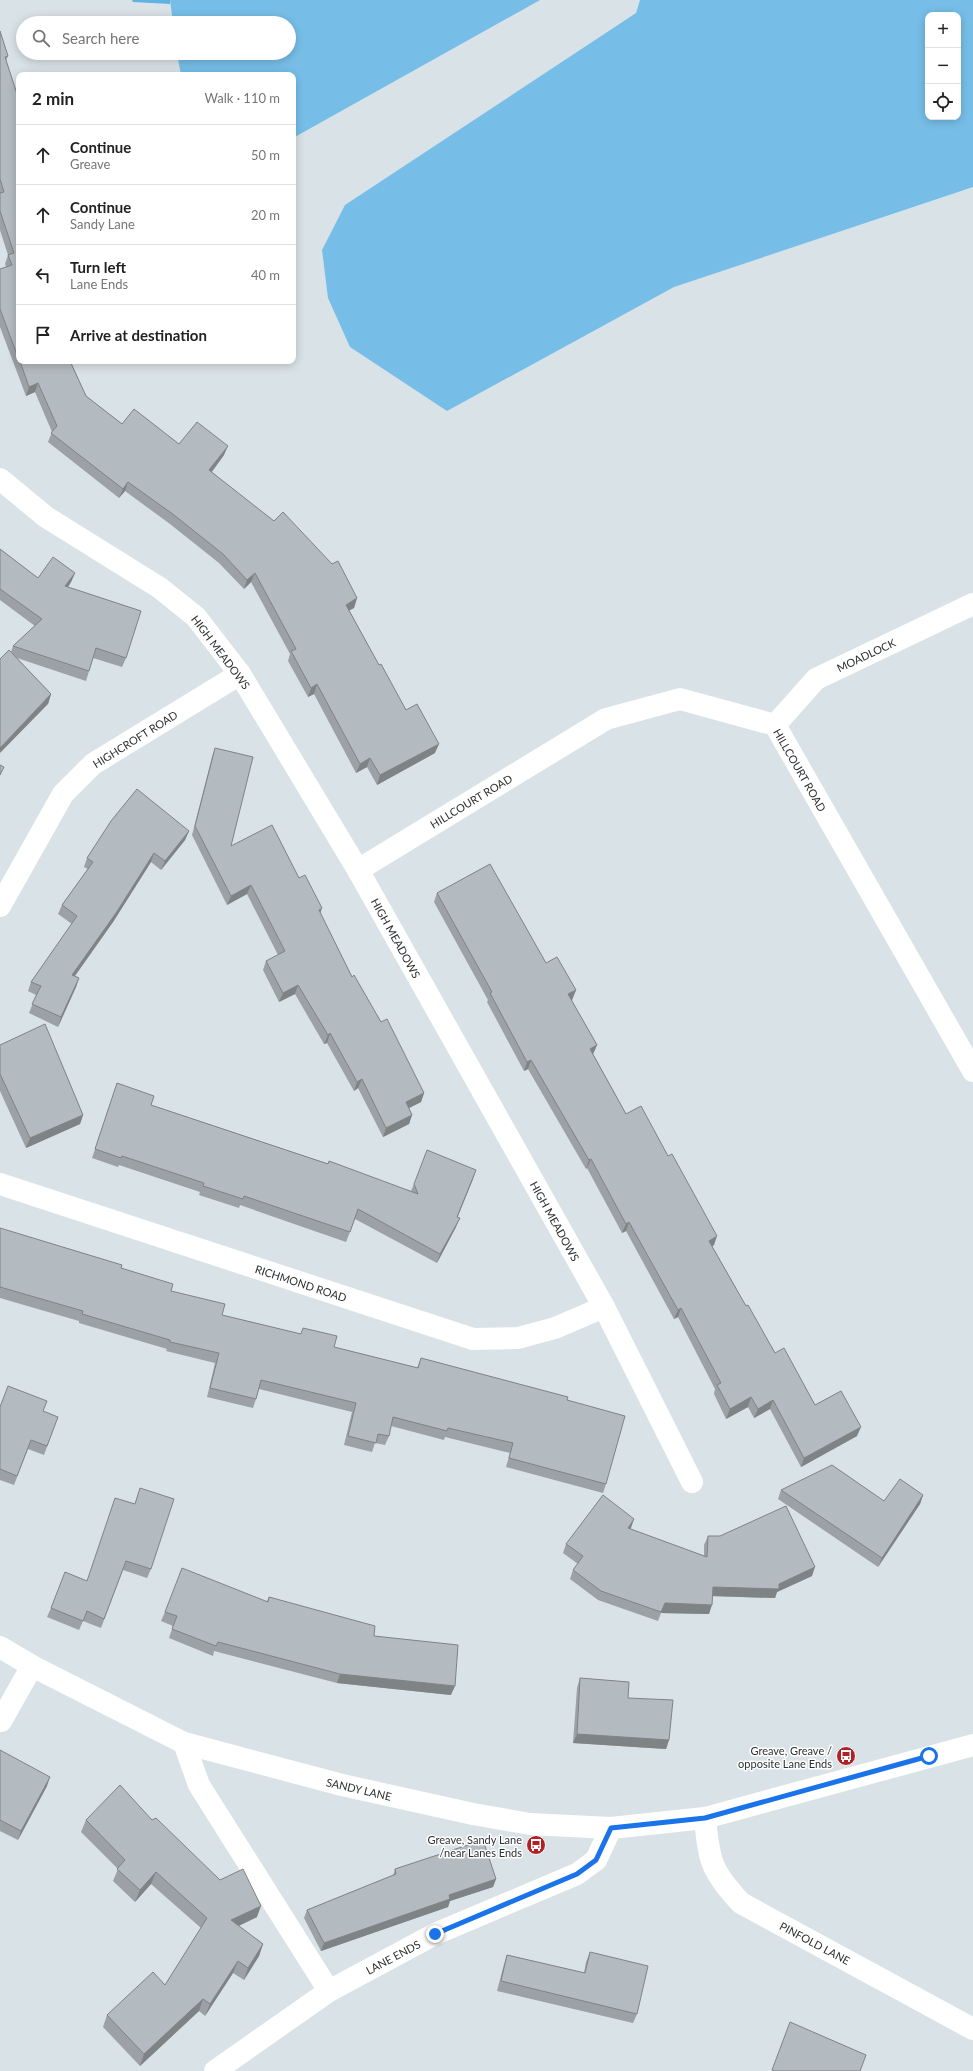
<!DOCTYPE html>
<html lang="en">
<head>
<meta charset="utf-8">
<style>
  :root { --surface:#fff; --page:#f2f2f2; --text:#222; --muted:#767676; --line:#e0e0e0 }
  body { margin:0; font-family:Lato,sans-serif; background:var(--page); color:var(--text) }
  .controls { position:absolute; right:12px; top:12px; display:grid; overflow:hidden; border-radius:8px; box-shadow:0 2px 10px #0003 }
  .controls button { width:36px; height:36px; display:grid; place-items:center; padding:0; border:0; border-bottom:1px solid var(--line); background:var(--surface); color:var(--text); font:20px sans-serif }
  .stop { position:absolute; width:12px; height:12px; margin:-9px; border:3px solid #1a73e8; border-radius:50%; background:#fff }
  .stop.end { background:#1a73e8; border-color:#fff; box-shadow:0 1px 4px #0008 }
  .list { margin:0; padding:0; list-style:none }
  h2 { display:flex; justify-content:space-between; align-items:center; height:52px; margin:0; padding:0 16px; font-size:17px }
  h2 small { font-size:13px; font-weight:400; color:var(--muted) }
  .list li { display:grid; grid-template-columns:26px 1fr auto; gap:12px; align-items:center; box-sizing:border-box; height:60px; padding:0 16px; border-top:1px solid var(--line) }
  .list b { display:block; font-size:15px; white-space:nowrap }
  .list p { margin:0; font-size:13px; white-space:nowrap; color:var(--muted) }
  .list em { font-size:13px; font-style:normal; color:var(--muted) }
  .icon { flex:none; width:22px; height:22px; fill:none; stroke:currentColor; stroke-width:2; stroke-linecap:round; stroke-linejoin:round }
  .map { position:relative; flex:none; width:973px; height:2071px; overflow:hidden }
  .search { position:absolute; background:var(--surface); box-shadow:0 2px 10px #0003; left:16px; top:16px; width:280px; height:44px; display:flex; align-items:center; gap:10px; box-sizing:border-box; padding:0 14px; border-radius:22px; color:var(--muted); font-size:15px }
  .panel { position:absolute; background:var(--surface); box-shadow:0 2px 10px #0003; left:16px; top:72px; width:280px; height:292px; border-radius:8px }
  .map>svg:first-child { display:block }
  .green { fill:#76bee8; fill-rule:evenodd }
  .forest { fill:#60b2e1 }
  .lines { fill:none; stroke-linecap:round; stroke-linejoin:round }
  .minor { stroke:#fff; stroke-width:22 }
  .tertiary { stroke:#fff; stroke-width:22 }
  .wall { fill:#9ba1a5 }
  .shaded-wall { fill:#7e8386 }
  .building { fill:#b4bbc0; stroke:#7e8386 }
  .route { stroke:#1a73e8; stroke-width:5 }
  .labels { text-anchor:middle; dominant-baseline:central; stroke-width:3; stroke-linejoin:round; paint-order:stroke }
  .street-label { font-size:11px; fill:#2d3032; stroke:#fff }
  .poi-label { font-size:11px; fill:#2d3032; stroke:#fff; text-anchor:end }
</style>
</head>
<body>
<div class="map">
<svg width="973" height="2071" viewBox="0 0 973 2071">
  <rect width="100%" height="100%" fill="#d9e2e7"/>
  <g class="green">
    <polygon points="170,0 540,0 293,138 293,75 181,75 177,53 289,53 289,23 173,23"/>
    <path d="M 640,0 L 973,0 L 973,187 L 674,287 L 447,411 L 350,347 L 328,298 L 322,250 L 345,205 L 636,13 ZM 928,15 L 958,15 L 958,117 L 928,117 Z"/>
  </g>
  <polygon class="forest" points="132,0 170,0 170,4 133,2"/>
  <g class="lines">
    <g class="minor">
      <polyline points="0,479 46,517 160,588 196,617 240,674 358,870 604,1307 692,1482"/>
      <polyline points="775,725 816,679 973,604"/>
      <polyline points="358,870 606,719 680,699 775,725 973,1071"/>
      <polyline points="0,906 63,794 93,764 240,674"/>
      <polyline points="0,1184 473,1339 518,1338 555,1328 604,1307"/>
      <polyline points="1,1721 32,1666"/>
      <polyline points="184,1743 199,1785 329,1991"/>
      <path d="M 705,1818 C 709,1861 711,1871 741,1903 L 973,2029"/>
      <polyline points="215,2071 329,1991 435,1934 577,1874 596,1860 611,1828"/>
    </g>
    <polyline class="tertiary" points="0,1647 32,1666 184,1743 342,1785 473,1814 530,1824 611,1828 705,1818 973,1745"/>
  </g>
  <g class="wall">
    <polygon points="0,31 8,56 6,61 19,100 19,361 70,361 86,396 122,424 179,444 224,455 212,472 357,598 354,608 349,610 379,665 406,710 435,753 377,785 367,767 356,773 314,694 308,697 288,661 290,654 251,582 244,589 219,563 170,524 125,491 119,498 48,442 52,432 35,392 26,396 0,327 0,269 6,267 5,264 8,255 0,230"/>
    <polygon points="0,549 38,578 75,573 71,582 68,587 126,658 122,667 93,658 86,681 17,658 51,694 48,704 11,652 13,646 35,626 0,600"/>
    <polygon points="215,748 231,846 299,878 320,913 352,977 381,1022 424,1093 421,1102 409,1108 412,1115 409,1124 383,1137 358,1088 354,1091 327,1043 324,1044 295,994 279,1002 263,970 266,961 278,955 247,894 227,905 192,835 212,757"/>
    <polygon points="189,831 185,840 161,870 151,862 113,922 75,976 79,978 76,987 58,1027 29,1013 36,995 28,991 31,982 72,924 58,914 62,905 88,869 84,867 87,858"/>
    <polygon points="437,893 546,963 576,990 572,1000 571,1000 597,1045 593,1054 626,1114 714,1245 712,1246 746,1306 775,1353 815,1405 857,1436 801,1467 770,1409 754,1418 748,1407 726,1419 714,1394 715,1389 678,1317 674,1319 626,1231 622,1233 587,1168 586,1169 528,1069 524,1071 487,1002 488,1000 434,902"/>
    <polygon points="0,1045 83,1115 80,1124 26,1148 0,1091"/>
    <polygon points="114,1093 411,1191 414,1184 473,1179 457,1217 456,1227 437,1263 355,1219 346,1242 240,1205 239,1208 199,1195 200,1192 119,1165 118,1167 92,1158"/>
    <polygon points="0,1228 121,1268 222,1315 301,1334 303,1328 334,1347 417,1368 421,1358 567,1400 606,1484 603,1493 506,1467 510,1453 445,1437 444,1440 391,1426 389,1436 385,1445 375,1443 372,1452 344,1445 352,1412 259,1389 256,1399 253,1408 207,1397 215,1363 166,1351 167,1349 79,1323 79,1321 0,1298"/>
    <polygon points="0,1407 43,1411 58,1417 44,1455 28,1449 14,1485 0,1480"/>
    <polygon points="140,1488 151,1569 147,1578 123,1570 101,1628 83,1621 79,1630 47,1617 51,1608 87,1581 135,1504"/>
    <polygon points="781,1490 884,1501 923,1495 920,1504 878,1567 778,1499"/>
    <polygon points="631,1528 630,1529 704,1556 704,1545 708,1536 812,1576 777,1592 775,1598 713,1596 709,1614 661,1613 658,1621 598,1600 570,1579 573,1570 578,1564 563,1553 566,1544"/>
    <polygon points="269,1597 374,1636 451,1695 337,1683 214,1651 213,1656 169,1638 173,1626 161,1621 165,1612 267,1601"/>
    <polygon points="580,1678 628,1698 669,1740 666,1749 573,1743 577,1688"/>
    <polygon points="0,1750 47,1786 18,1840 0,1831"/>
    <polygon points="86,1820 152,1820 257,1917 239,1926 263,1944 259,1956 244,1980 233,1973 205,2016 199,2011 140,2066 103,2027 107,2015 165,1985 201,1928 151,1884 135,1902 113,1881 118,1869 81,1832"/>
    <polygon points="395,1869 496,1879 493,1887 450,1901 448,1907 321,1951 304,1918 307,1910 393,1876"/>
    <polygon points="590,1952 637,2014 633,2023 497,1991 504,1964 507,1955 584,1973 586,1962"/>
  </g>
  <g class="shaded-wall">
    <polygon points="38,383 35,392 26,396 29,387"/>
    <polygon points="228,446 224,455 206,479 209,470"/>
    <polygon points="128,482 125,491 119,498 123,489"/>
    <polygon points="75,573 71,582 62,596 65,586"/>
    <polygon points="255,573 251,582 244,589 247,580"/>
    <polygon points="357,598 354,608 343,614 346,605"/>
    <polygon points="317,684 314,694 308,697 311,688"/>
    <polygon points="51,694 48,704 0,753 0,748"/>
    <polygon points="439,744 435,753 377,785 380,775"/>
    <polygon points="370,758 367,767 356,773 360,764"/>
    <polygon points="189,831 185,840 161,870 165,861"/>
    <polygon points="154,853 151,862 113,922 69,984 72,975"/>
    <polygon points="251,885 247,894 227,905 231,896"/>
    <polygon points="322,908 319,917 319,910"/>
    <polygon points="79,978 76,987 58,1027 61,1017"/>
    <polygon points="298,985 295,994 279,1002 283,993"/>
    <polygon points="576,990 572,1000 565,1004 568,994"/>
    <polygon points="330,1033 327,1043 324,1044 328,1035"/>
    <polygon points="597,1045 593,1054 590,1049"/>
    <polygon points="531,1060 528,1069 524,1071 527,1062"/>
    <polygon points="362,1079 358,1088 354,1091 357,1082"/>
    <polygon points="424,1093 421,1102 403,1111 406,1102"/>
    <polygon points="83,1115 80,1124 26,1148 30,1138"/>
    <polygon points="412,1115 409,1124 383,1137 386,1128"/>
    <polygon points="591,1159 587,1168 586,1169 589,1160"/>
    <polygon points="476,1170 473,1179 454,1226 457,1217"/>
    <polygon points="460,1218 456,1227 437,1263 440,1254"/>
    <polygon points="629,1222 626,1231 622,1233 626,1224"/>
    <polygon points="717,1236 714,1245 706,1250 709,1241"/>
    <polygon points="681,1308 678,1317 674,1319 678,1310"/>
    <polygon points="751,1397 748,1407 726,1419 730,1409"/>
    <polygon points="773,1400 770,1409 754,1418 758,1409"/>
    <polygon points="861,1427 857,1436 801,1467 804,1458"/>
    <polygon points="923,1495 920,1504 878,1567 882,1558"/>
    <polygon points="634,1519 631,1528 624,1537 628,1528"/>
    <polygon points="815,1567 812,1576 777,1592 775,1598 710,1596 713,1587 779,1584"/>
    <polygon points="665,1603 712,1605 709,1614 661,1613"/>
    <polygon points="340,1674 455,1686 451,1695 337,1683"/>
    <polygon points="577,1734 669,1740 666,1749 573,1743"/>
    <polygon points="50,1777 47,1786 18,1840 21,1831"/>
    <polygon points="156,1872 151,1884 135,1902 140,1890"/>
    <polygon points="496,1879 493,1887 450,1901 448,1907 321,1951 324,1943 449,1895"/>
    <polygon points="261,1906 257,1917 227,1931 231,1920"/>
    <polygon points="263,1944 259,1956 244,1980 248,1968"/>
    <polygon points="238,1961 233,1973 205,2016 210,2004"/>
    <polygon points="203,1999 199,2011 140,2066 144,2054"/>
  </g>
  <g class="building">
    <polygon points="0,31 8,56 5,57 19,100 19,360 0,309 0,269 12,265 8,255 14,253 0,211 0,193 4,192 0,179"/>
    <polygon points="20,361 70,361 86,396 122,424 134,409 179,444 197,422 228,446 209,470 274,521 283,512 332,564 338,561 357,598 346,605 379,665 381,664 406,710 417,704 439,744 380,775 370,758 360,764 317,684 311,688 291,651 296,649 255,573 247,580 223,554 174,515 128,482 123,489 51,433 57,426 38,383 29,387"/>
    <polygon points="0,549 38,578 53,557 75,573 65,586 141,611 126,658 96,648 89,671 13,646 42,619 0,589"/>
    <polygon points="9,650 51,694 0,748 0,659"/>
    <polygon points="215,748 253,757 231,846 272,825 299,878 305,875 322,908 319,910 352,977 354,975 381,1022 387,1019 424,1093 406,1102 412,1115 386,1128 362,1079 357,1082 330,1033 328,1035 298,985 283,993 266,961 285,951 251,885 231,896 195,826"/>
    <polygon points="0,765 4,767 0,775"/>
    <polygon points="137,789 189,831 165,861 154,853 116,913 72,975 79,978 61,1017 32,1004 41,986 31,982 77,916 62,905 93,862 87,858 111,821"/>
    <polygon points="490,864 546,963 557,957 576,990 568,994 597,1045 590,1049 626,1114 641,1106 668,1156 672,1154 717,1236 709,1241 746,1306 748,1305 775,1353 784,1348 815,1405 841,1391 861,1427 804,1458 773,1400 758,1409 751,1397 730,1409 717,1385 721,1383 681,1308 678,1310 629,1222 626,1224 591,1159 589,1160 531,1060 527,1062 490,993 492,992 437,893"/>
    <polygon points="45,1024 83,1115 30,1138 0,1074 0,1045"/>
    <polygon points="117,1083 154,1096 151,1105 328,1164 329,1161 418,1194 414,1184 427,1150 476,1170 457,1217 460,1218 440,1254 358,1209 350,1232 244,1196 243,1199 203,1186 204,1183 122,1156 121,1158 95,1149"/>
    <polygon points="0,1228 122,1265 121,1268 173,1284 171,1291 225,1304 222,1315 301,1334 303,1328 337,1336 334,1347 418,1368 421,1358 568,1397 567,1400 625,1416 606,1484 509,1458 513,1443 448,1428 447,1431 393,1417 389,1436 378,1434 376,1443 348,1436 356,1403 261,1380 256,1399 210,1388 219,1353 170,1342 170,1340 82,1314 83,1311 0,1287"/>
    <polygon points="8,1386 47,1401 43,1411 58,1417 47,1446 31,1440 17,1476 0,1469 0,1407"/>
    <polygon points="832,1465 884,1501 900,1479 923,1495 882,1558 781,1490"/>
    <polygon points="140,1488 174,1499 151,1569 126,1561 104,1619 87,1611 83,1621 51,1608 65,1572 87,1581 115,1498 135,1504"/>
    <polygon points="603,1495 634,1519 628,1528 707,1557 708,1536 720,1536 786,1506 815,1567 779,1584 779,1589 713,1587 712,1605 665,1603 661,1612 601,1591 573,1570 583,1556 566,1544"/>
    <polygon points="182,1568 268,1602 269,1597 375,1626 374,1636 458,1645 455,1686 340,1674 218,1642 216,1646 172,1629 177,1616 165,1612"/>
    <polygon points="580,1678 629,1682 628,1698 673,1700 669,1740 577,1734"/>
    <polygon points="0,1750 50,1777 21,1831 0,1820"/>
    <polygon points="120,1785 152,1820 156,1818 220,1880 243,1869 261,1906 231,1920 263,1944 248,1968 238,1961 210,2004 203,1999 144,2054 107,2015 153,1972 165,1985 207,1918 156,1872 140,1890 117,1869 125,1860 86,1820"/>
    <polygon points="483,1840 496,1879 449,1895 450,1899 324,1943 307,1910 396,1874 395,1869"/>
    <polygon points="590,1952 648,1966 637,2014 501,1981 507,1955 585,1973"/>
    <polygon points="790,2022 866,2055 860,2071 775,2071 772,2070"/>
  </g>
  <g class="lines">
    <polyline class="route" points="435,1934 577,1874 596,1860 611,1828 705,1818 929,1756"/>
  </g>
  <defs>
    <g id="bus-disc" transform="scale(1)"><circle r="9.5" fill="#b12024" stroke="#fff"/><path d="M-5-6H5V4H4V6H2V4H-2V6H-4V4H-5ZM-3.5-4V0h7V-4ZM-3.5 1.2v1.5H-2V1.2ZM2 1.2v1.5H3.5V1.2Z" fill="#fff"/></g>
  </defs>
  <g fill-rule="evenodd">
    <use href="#bus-disc" x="846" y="1756"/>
    <use href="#bus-disc" x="536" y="1845"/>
  </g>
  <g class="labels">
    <g class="street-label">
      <text transform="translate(221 652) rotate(53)">HIGH MEADOWS</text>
      <text transform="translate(866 655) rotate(-25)">MOADLOCK</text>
      <text transform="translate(135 739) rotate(-32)">HIGHCROFT ROAD</text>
      <text transform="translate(800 770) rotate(60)">HILLCOURT ROAD</text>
      <text transform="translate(471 801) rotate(-31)">HILLCOURT ROAD</text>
      <text transform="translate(396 938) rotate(61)">HIGH MEADOWS</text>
      <text transform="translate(555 1221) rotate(61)">HIGH MEADOWS</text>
      <text transform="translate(301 1283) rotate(18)">RICHMOND ROAD</text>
      <text transform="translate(359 1789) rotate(13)">SANDY LANE</text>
      <text transform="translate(815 1943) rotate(28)">PINFOLD LANE</text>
      <text transform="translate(393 1957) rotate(-28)">LANE ENDS</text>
    </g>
    <g class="poi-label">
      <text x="832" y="1750">Greave, Greave /<tspan x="832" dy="13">opposite Lane Ends</tspan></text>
      <text x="522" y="1839">Greave, Sandy Lane<tspan x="522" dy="13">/near Lanes Ends</tspan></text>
    </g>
  </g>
</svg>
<div class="controls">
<button>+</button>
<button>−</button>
<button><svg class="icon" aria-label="locate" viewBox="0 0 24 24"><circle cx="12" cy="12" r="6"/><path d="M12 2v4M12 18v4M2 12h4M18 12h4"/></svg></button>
</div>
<div class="stop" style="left:929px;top:1756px"></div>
<div class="stop end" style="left:435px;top:1934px"></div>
<div class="search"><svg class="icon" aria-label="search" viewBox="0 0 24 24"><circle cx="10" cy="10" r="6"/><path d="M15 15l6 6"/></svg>Search here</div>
<section class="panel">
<h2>2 min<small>Walk · 110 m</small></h2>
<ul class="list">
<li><svg class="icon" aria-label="ahead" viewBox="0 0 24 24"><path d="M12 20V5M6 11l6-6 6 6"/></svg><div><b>Continue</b><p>Greave</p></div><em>50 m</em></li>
<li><svg class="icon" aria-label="ahead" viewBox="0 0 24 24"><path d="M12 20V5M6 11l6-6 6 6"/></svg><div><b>Continue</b><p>Sandy Lane</p></div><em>20 m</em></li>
<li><svg class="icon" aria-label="left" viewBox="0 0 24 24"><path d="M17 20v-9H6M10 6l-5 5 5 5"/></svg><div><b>Turn left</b><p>Lane Ends</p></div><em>40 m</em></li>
<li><svg class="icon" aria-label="arrive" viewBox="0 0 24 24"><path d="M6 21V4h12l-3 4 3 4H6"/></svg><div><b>Arrive at destination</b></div></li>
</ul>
</section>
</div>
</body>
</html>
